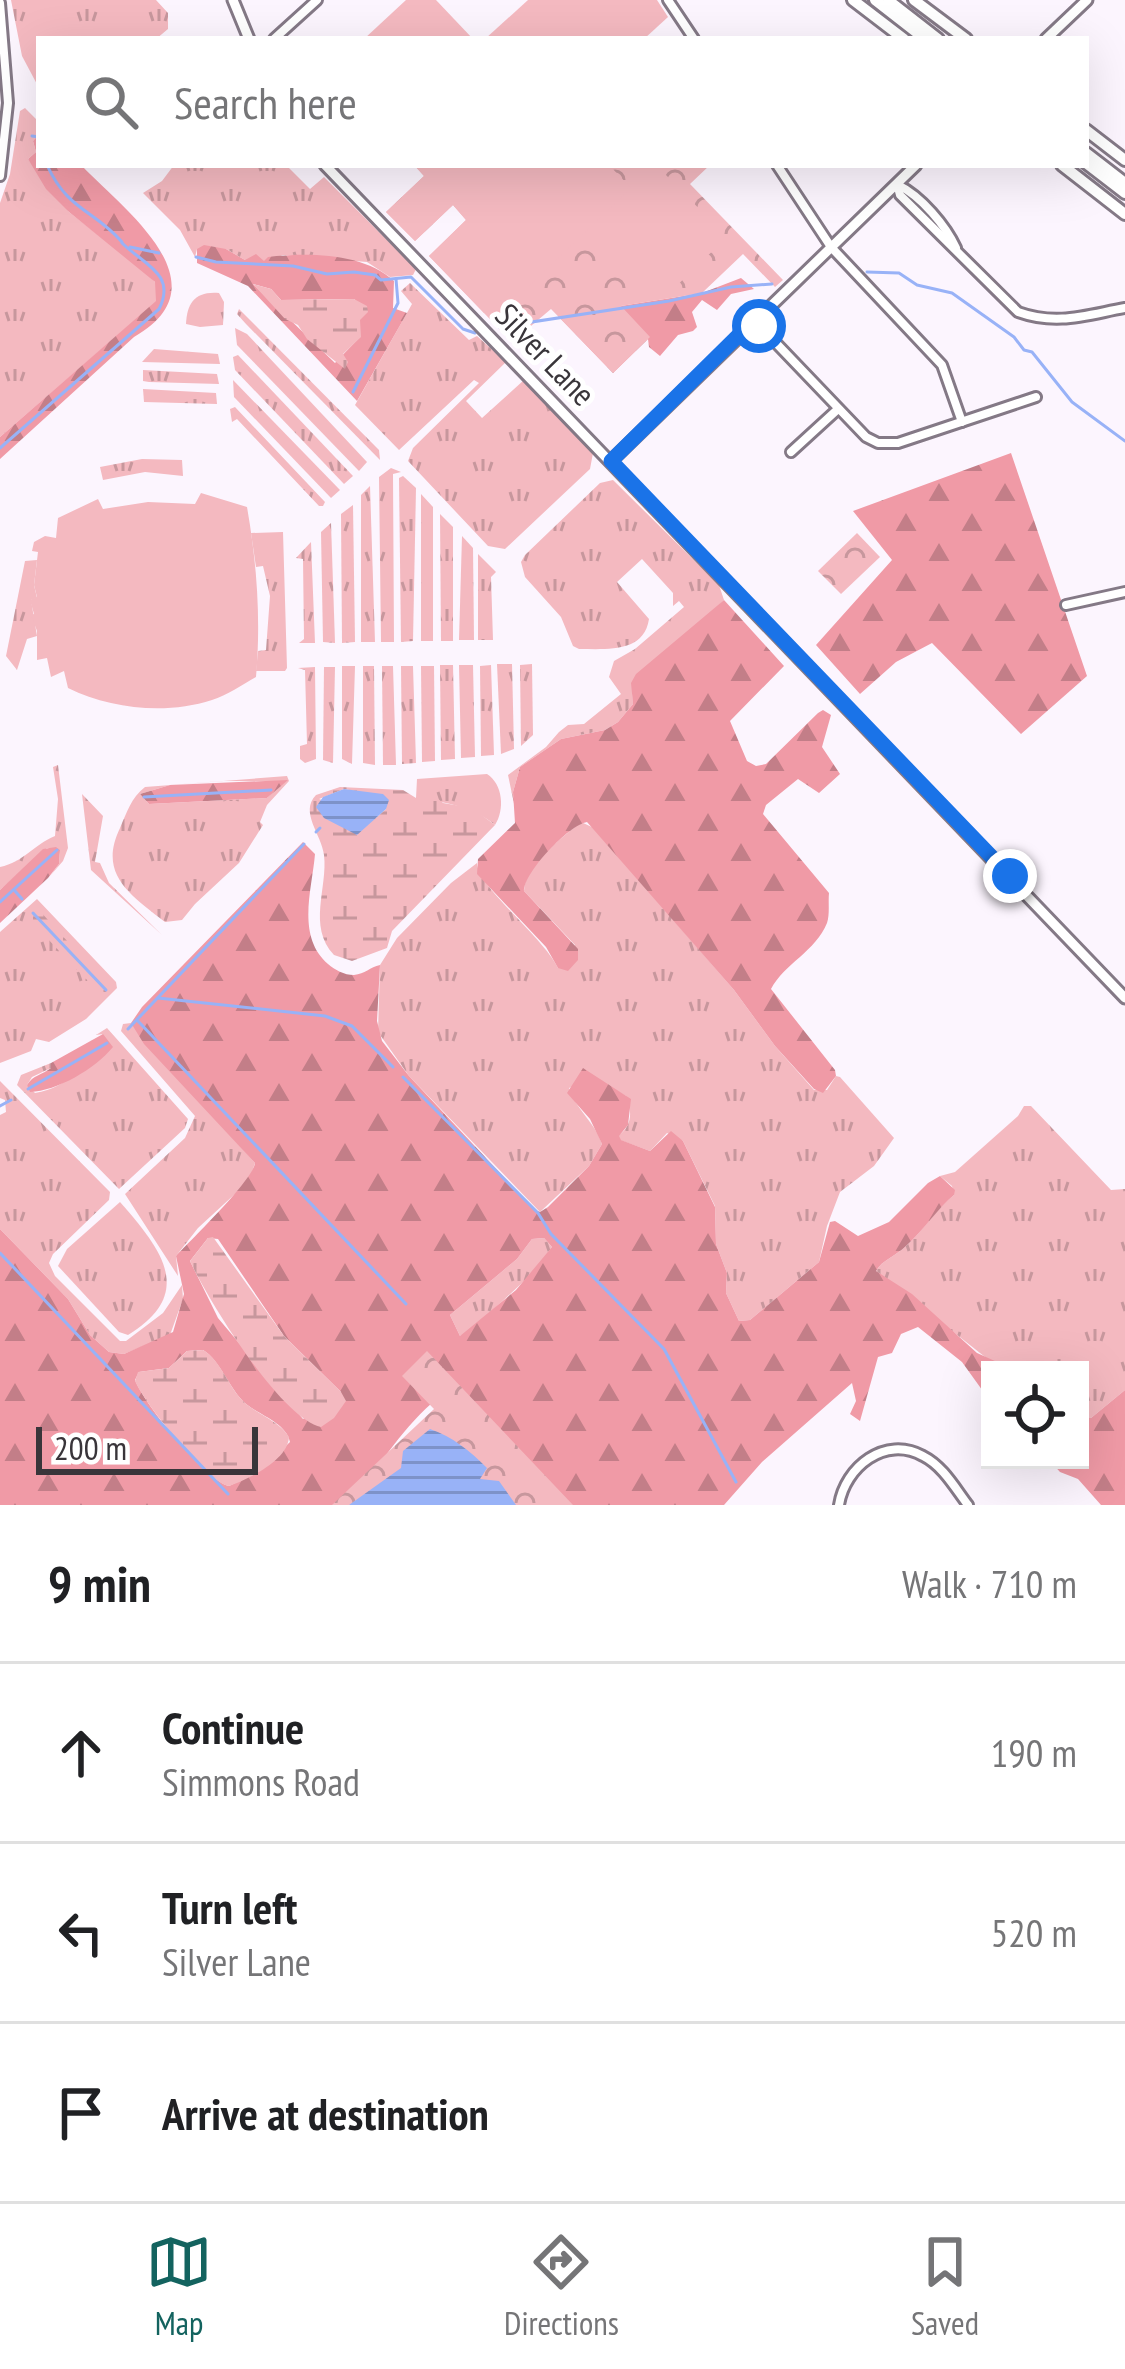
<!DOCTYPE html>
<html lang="en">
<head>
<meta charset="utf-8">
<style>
  :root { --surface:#fff; --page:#f2f2f2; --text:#202124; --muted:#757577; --line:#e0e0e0; --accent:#13635f }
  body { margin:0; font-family:"PT Sans Narrow",sans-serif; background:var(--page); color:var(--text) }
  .controls { position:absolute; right:36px; bottom:36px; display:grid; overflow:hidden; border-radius:0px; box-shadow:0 12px 48px #0002 }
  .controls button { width:108px; height:108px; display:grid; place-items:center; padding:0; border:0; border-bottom:3px solid var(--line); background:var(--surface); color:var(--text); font:60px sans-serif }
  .scale { position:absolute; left:36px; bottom:30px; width:222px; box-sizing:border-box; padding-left:12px; border:6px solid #39353a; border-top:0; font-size:33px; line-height:42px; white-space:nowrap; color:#39353a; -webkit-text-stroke:9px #fff; paint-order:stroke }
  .stop { position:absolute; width:36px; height:36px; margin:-27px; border:9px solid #1a73e8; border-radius:50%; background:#fff }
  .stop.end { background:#1a73e8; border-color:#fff; box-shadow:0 3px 12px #0008 }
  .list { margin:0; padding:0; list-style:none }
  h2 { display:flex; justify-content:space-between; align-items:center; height:156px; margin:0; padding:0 48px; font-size:51px }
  h2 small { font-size:39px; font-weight:400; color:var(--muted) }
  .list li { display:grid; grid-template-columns:78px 1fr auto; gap:36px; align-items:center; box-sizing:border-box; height:180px; padding:0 48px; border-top:3px solid var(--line) }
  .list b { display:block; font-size:45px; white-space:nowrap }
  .list p { margin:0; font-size:39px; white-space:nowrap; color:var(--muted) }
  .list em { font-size:39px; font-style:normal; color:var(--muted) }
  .icon { flex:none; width:66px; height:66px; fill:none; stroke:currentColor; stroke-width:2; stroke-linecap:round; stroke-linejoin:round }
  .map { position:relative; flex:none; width:1125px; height:1505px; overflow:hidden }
  .search { position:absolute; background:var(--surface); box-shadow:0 12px 48px #0002; left:36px; right:36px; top:36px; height:132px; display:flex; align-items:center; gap:30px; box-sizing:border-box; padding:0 42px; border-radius:0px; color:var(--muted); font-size:45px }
  .sheet { height:696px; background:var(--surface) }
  nav { display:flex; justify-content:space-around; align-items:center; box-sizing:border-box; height:168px; border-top:3px solid var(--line); background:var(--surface); font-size:33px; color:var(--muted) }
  nav a { display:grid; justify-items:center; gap:6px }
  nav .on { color:var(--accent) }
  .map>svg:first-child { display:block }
  .grass { fill:url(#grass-tufts); fill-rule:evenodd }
  .forest { fill:url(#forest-firs); fill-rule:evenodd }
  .wetland { fill:url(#wetland-marsh); fill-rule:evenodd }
  .park { fill:url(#park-crowns) }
  .pitch { fill:#f4b9c0 }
  .water { fill:url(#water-rules) }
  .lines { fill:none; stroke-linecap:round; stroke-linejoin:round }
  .stream { stroke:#98b2f7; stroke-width:3 }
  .minor-casing { stroke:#847986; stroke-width:14 }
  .major-casing { stroke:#847986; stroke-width:15 }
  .highway-casing { stroke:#847986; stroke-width:16 }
  .minor { stroke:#fff; stroke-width:8 }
  .major { stroke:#fff; stroke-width:9 }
  .highway { stroke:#fff; stroke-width:10 }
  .route { stroke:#1a73e8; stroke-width:15 }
  .labels { text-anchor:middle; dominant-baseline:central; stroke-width:10; stroke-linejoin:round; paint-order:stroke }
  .street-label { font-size:33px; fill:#39353a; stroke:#fff }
</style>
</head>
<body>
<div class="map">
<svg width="1125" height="1505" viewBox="0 0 1125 1505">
  <defs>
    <pattern id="grass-tufts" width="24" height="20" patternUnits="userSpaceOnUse" patternTransform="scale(3)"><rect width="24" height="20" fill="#f4b9c0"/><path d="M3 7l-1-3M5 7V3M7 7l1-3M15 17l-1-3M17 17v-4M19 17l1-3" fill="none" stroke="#c7979d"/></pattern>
    <pattern id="forest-firs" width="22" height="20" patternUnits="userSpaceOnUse" patternTransform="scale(3)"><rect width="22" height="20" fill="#f09aa6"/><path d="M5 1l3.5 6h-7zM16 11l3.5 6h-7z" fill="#c37e88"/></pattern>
    <pattern id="wetland-marsh" width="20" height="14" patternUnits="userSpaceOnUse" patternTransform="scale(3)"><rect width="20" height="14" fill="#f4b9c0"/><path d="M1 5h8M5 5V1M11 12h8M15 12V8" fill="none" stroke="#c7979d"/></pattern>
    <pattern id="park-crowns" width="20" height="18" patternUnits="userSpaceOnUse" patternTransform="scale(3)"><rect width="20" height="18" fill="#f4b9c0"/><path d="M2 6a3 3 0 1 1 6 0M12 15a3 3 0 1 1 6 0" fill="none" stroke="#c7979d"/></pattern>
    <pattern id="water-rules" width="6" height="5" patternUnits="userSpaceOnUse" patternTransform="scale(3)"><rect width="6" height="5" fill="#98b2f7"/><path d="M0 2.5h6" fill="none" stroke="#7d92c9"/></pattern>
  </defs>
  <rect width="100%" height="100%" fill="#fcf5fe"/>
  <g class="grass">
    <polygon points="11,0 156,0 168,13 168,29 156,39 39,39 39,88 22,56"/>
    <polygon points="25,108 39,122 39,134 33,141 36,152 28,159 69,212 149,275 158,286 157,301 0,437 0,203 10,174 20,111"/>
    <polygon points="174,165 286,165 310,189 324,177 416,269 413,275 390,277 367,262 283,255 265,262 245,260 226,249 197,249 195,257 180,230 143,193 162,181"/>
    <polygon points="410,283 469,340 477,336 506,362 466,401 482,418 524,380 593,453 590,469 505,549 488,546 408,461 413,448 479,383 474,380 399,450 355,405 412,304 401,291"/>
    <path d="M 219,293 L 224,302 L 223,325 L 200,327 L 186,324 C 187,303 195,291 219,293 Z"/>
    <polygon points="239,309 379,450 380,460 246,324 237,314"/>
    <polygon points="235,328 247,334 367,462 359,471 237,345"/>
    <polygon points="154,349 218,354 220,364 142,362"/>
    <polygon points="238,355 353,476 344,484 235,370 233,357"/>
    <polygon points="143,370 217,374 219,384 149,382 143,381"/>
    <polygon points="233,380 340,490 331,498 234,397"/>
    <polygon points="143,389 216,393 217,404 144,402"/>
    <polygon points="235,407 325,502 323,506 319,506 237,419 232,422 230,409"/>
    <polygon points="142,459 182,460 183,476 145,472 103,480 100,467"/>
    <polygon points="391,468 401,472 393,474 394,642 381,642 379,477"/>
    <polygon points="403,476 416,488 413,641 401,642 399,478"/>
    <path d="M 613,480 L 719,585 L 724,600 L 632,688 L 633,704 L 618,722 L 605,730 L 561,739 L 520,767 L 513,792 L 517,818 L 508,775 L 546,747 L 559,732 L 568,725 L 584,724 L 621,694 L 609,677 L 614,661 L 635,649 L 684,607 L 679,601 L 673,606 L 673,593 L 642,559 L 617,582 L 649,619 C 644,653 607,649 579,649 L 573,646 L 561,617 L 525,577 L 521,562 L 525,555 L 600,483 Z"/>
    <polygon points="370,486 375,642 361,642 361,495"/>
    <polygon points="421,494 433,507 433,641 421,641"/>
    <polygon points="353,505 355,642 342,643 341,514"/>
    <polygon points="440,514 453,527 453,641 441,641"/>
    <polygon points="331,523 335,643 323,642 321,532"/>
    <polygon points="283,532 287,668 285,671 256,671 258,651 266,650 270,596 263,566 256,567 251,533"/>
    <polygon points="462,536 473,548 474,640 459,640"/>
    <polygon points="311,542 315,643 299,643 304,639 303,559 296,558"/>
    <polygon points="478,554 496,572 491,577 493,640 478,640"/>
    <polygon points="37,560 34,585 37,598 31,600 37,636 27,639 17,670 6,656 25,561"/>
    <polygon points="497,664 512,664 514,749 501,754"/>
    <polygon points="532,664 533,735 521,746 520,665"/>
    <polygon points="440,665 453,665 455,759 441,760"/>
    <polygon points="459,665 473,665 475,757 461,758"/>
    <polygon points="491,665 494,755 481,756 480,666"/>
    <polygon points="342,666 355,666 352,764 342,759"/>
    <polygon points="363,666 374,666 375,765 363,763"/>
    <polygon points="382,666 393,666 396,765 383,765"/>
    <polygon points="401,666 413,666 416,763 402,764"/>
    <polygon points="421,666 434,666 435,761 422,762"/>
    <polygon points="315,667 316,759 305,763 300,759 300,746 307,744 305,670 298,668"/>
    <polygon points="324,667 335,667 333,763 323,760"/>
    <path d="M 58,765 L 68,848 L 63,861 L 50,876 L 59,864 L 60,850 L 47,848 L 0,890 L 0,867 C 24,862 33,845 55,836 L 58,799 L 53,767 Z"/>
    <path d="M 487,774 C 503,784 505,810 495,825 C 472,806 444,802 416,798 L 417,779 Z"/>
    <path d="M 287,776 L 289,781 L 267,805 L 260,822 L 263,825 L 239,863 L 195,904 L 182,920 L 165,922 C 129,894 98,874 120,828 C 127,812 131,798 145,787 ZM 222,781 L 285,781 L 267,798 L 149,804 L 140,794 L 170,785 Z"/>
    <polygon points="82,794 103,816 95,862 100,863 109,883 162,935 91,870"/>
    <path d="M 581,822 L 594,828 L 734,990 L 775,1046 L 814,1090 L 827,1090 L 836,1076 L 840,1077 L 894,1138 L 874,1166 L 840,1192 L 827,1226 L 819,1262 L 750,1320 L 739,1321 L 726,1293 L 727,1273 L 716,1244 L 715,1206 L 683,1141 L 667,1133 L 650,1151 L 620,1140 L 618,1136 C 633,1125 632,1111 626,1096 L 595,1078 L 569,1088 C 576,1110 595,1122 602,1144 L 589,1166 L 540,1212 L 409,1076 L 378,1032 L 380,965 L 397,938 L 451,883 L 477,863 C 477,886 543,937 558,968 L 575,945 L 524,891 C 525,864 562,838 581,822 Z"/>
    <polygon points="37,899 116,982 117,988 86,1019 49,1042 36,1039 31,1051 0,1063 0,932"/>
    <polygon points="131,1023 255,1163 249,1181 198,1228 176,1256 178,1276 125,1194 185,1138 195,1116 121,1031 123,1024"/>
    <path d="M 107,1028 L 188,1119 L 185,1128 L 119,1189 L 17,1085 L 21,1075 L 51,1063 L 51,1068 L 32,1077 L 27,1085 L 35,1093 C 70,1087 86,1064 103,1034 L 96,1035 Z"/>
    <polygon points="0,1081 110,1192 109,1200 53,1254 49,1263 55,1276 120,1341 126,1341 163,1313 182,1285 183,1299 170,1335 124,1354 109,1352 90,1335 68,1299 0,1229 0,1115 6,1112 5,1100 0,1098"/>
    <path d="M 1024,1106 L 1031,1106 L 1111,1190 L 1125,1189 L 1125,1390 L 1091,1418 L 1080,1414 L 1080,1370 L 1015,1370 L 994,1364 L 876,1271 C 882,1260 896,1256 906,1246 C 923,1231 937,1208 954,1195 L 952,1186 L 940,1176 L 955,1172 L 1018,1116 Z"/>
    <path d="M 120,1202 C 162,1250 196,1293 128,1335 L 119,1332 L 58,1266 L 67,1249 Z"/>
    <polygon points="544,1238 552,1247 537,1269 467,1334 460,1336 450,1315 517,1259 532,1239"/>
  </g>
  <g class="forest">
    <path d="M 39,134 L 39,165 L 82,166 C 126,211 226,285 134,337 L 0,459 L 0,437 L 156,301 L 155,282 L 69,212 L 46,189 L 28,159 L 36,152 L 33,141 Z"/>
    <path d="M 204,245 L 226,249 L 245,260 L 256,254 L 264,261 L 268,257 C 307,252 365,253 394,281 L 393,308 L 407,313 L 357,401 L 248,286 L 197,263 L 197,249 ZM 253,284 L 271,289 L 281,300 L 354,299 L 358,303 L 360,337 L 335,363 Z"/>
    <polygon points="741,278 754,289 731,294 717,310 702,300 692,312 697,327 693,331 678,335 660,356 649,347 648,339 613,373 558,316 702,293"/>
    <polygon points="1011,453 1087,676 1021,734 932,643 896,662 860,694 816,645 892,560 853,511"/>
    <path d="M 724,600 L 784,666 L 730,721 L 747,761 L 756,766 L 766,764 L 818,713 L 823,710 L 831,715 L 822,747 L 840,774 L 819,793 L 798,779 L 766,805 L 763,814 L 829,893 C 828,902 830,914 827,923 C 816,951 784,964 771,989 L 835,1070 L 836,1076 L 823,1093 L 814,1089 L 775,1046 L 734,990 L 587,822 C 569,825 524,872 524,891 L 578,949 L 578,960 L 568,971 L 558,968 L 546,947 L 477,874 L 478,859 L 515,823 L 513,792 L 520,767 L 561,739 L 605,730 L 618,722 L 633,704 L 631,683 L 636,674 Z"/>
    <polygon points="288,780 267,798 149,804 140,794 170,785"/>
    <path d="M 303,842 L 315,854 C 312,890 296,936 328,964 C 335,970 344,975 354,975 C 365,974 370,967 380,965 L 377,1021 L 382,1041 L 409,1076 L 535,1210 L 540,1212 L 548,1207 L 589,1166 L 602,1144 L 590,1119 L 567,1093 L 583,1068 L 631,1099 L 628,1125 L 619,1136 L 621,1140 L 650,1151 L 671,1131 L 683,1141 L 715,1207 L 716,1244 L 727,1273 L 726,1293 L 739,1321 L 750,1320 L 819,1262 L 830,1222 L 835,1221 L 858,1236 L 889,1222 L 928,1183 L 940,1176 L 955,1190 L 954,1195 C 938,1208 923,1231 906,1246 C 896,1256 882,1260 876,1271 L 912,1294 L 977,1353 L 1015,1370 L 990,1370 L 990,1401 L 962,1362 L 918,1327 L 901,1334 L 892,1353 L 878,1357 L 860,1421 L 850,1414 L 856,1401 L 852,1383 L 762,1462 L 724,1505 L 549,1505 L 432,1403 C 399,1432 377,1470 349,1505 L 0,1505 L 0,1229 L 68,1299 L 90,1335 L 109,1352 L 124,1354 L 173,1332 L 184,1294 L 176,1256 C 192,1239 253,1180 255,1163 L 144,1044 L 131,1023 L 142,1007 ZM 208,1238 L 218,1239 L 284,1336 L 341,1392 L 303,1419 L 218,1318 L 190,1261 ZM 544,1238 L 552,1247 L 516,1290 L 460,1336 L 450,1315 L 517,1259 L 532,1239 ZM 203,1350 C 221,1361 229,1389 246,1404 C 261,1416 286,1423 290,1442 L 261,1470 L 229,1486 C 206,1481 145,1405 135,1380 L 139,1372 L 169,1368 L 187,1351 Z"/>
    <polygon points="56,847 60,850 59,864 48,878 0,923 0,890 43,849"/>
    <path d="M 103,1034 L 113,1047 C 95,1069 57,1091 30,1092 L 27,1085 C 33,1075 42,1075 51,1068 L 51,1063 Z"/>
    <polygon points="1125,1390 1125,1505 1101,1505 1078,1479 1060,1472 1049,1460 1080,1460 1080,1414 1091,1418"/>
  </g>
  <g class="wetland">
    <polygon points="253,284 271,289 281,300 354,299 367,306 368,312 360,320 361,337 343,354 348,362 345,369 307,339 298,325 285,319"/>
    <path d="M 340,787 L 403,790 L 416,798 L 436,797 L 443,803 L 472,808 L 495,825 L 392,931 L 387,948 L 352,961 L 334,955 C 307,926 328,888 324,855 C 322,835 299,812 316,795 ZM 344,789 L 360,792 L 386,809 L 376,818 L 319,799 Z"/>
    <polygon points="33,909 38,909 89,965 110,981 106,992 98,992 29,919"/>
    <path d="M 213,1237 L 284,1336 L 341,1392 L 346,1401 L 334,1418 L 321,1427 C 281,1419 208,1300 190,1261 L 208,1238 Z"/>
    <path d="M 203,1350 C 221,1360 228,1387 244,1402 C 258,1415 280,1421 289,1437 C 288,1460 249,1479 229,1486 C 209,1484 144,1403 135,1381 L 138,1372 L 169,1368 L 187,1351 Z"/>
  </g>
  <g class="park">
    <polygon points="414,165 710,165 690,184 783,280 775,287 743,254 702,293 621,306 650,337 613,373 551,309 512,342 429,256 466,220 453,205 415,241 386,212 424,176"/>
    <polygon points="857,533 880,557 841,594 818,571"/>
    <polygon points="427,1351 573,1505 332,1505 434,1409 402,1376"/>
  </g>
  <g class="pitch">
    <polygon points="406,0 436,0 473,39 364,39"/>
    <polygon points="528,0 657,0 668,17 644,39 485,39"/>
    <polygon points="414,165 609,165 631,188 525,290 484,313 429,256 466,220 453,205 415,241 386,212 424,176"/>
    <polygon points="659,175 666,175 727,237 663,299 599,233"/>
    <path d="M 201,493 L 247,507 C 257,564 261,620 256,677 C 242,685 227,695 212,700 C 166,715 111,709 68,688 L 64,671 L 51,677 L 47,658 L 37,660 L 37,631 L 31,615 L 34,614 L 30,600 L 37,597 L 34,585 L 38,552 L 32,551 L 34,542 L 45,536 L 56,538 L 58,518 L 98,499 L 103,509 L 148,502 L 195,504 Z"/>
  </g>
  <g class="water">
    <polygon points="344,789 383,794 389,800 386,809 357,835 324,818 316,807 323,797"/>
    <path d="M 430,1429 C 453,1437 470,1451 487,1468 L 480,1479 L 499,1481 L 516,1505 L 349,1505 L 401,1468 L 403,1451 Z"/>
  </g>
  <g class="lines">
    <g class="stream">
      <polyline points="32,136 39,137"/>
      <polyline points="39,144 39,150"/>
      <path d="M 47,165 C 68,211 93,209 122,242"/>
      <polyline points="130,247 159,253"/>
      <polyline points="196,257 216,262 293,266 327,274 354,272 375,275 381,280 411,277 463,329 475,333"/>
      <polyline points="867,272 899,273 917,285 952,293 1014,337 1024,350 1032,352 1072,402 1125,441"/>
      <polyline points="499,327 669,301 731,287 772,284"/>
      <polyline points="353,392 398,303 396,279"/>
      <path d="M 0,448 L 159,309 C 177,274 143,264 122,243"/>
      <polyline points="144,797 271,790"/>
      <polyline points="316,832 320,828"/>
      <polyline points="15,891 22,899"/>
      <polyline points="0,902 57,850"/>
      <polyline points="33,913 106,990"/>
      <polyline points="158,998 325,1016 352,1026 393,1067"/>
      <polyline points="137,1020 406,1304"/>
      <polyline points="128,1029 304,844"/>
      <polyline points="403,1077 538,1213 551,1234 664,1349 736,1482"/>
      <polyline points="28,1089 107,1043"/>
      <polyline points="0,1106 11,1100"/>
      <polyline points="0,1253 228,1494"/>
    </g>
    <g class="minor-casing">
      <g id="minor">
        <polyline points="668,0 694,39"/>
        <polyline points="0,3 8,103 0,176"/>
        <polyline points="274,39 317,0"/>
        <polyline points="777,165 831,247 942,365 962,422"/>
        <path d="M 897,184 L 900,195 L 1018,312 C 1057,326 1086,315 1125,308"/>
        <path d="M 898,185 C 921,196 946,226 956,248"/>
        <polyline points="754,320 866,437 878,443 898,443 1036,397"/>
        <polyline points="791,452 838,409"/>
        <polyline points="1066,605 1125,592"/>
        <path d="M 839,1505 C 845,1467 885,1435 923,1456 C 943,1466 955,1488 968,1505"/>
      </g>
    </g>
    <g class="major-casing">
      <g id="major">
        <polyline points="233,0 249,39"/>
        <polyline points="1046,39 1087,0"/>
        <polyline points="325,165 1125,998"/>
        <polyline points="611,461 916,165"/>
      </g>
    </g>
    <g class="highway-casing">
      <g id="highway">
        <polyline points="853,0 904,39"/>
        <polyline points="875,0 925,39"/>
        <polyline points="888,0 938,39"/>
        <polyline points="914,0 966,39"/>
        <polyline points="1086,130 1125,160"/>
        <polyline points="1086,153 1125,183"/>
        <polyline points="1086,163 1125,193"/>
        <polyline points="1062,165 1125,214"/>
      </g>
    </g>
    <use href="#minor" class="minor"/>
    <use href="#major" class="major"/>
    <use href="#highway" class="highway"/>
  </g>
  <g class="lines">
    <polyline class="route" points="759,326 754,320 611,461 1010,876"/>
  </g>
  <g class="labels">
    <g class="street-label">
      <text transform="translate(546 354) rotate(46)">Silver Lane</text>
    </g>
  </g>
</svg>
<div class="controls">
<button><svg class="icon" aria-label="locate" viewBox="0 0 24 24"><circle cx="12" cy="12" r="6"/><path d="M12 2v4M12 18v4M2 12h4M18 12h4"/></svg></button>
</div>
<div class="scale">200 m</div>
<div class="stop" style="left:759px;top:326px"></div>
<div class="stop end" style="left:1010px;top:876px"></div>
<div class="search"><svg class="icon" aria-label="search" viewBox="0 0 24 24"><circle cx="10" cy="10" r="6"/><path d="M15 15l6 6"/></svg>Search here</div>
</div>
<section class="sheet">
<h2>9 min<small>Walk · 710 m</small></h2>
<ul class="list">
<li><svg class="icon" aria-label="ahead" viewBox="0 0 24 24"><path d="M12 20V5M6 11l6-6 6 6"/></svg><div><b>Continue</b><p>Simmons Road</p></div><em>190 m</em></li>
<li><svg class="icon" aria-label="left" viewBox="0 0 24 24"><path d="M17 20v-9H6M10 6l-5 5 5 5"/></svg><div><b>Turn left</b><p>Silver Lane</p></div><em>520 m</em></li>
<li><svg class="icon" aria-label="arrive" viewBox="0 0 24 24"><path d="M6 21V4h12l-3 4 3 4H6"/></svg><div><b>Arrive at destination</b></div></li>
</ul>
</section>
<nav>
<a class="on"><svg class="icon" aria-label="map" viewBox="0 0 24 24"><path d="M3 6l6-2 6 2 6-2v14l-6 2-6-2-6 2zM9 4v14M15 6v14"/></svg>Map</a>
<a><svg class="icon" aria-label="directions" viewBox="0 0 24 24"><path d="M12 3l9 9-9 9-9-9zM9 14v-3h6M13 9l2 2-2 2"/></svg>Directions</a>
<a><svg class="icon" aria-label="saved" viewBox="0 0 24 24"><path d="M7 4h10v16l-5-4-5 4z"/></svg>Saved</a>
</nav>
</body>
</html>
